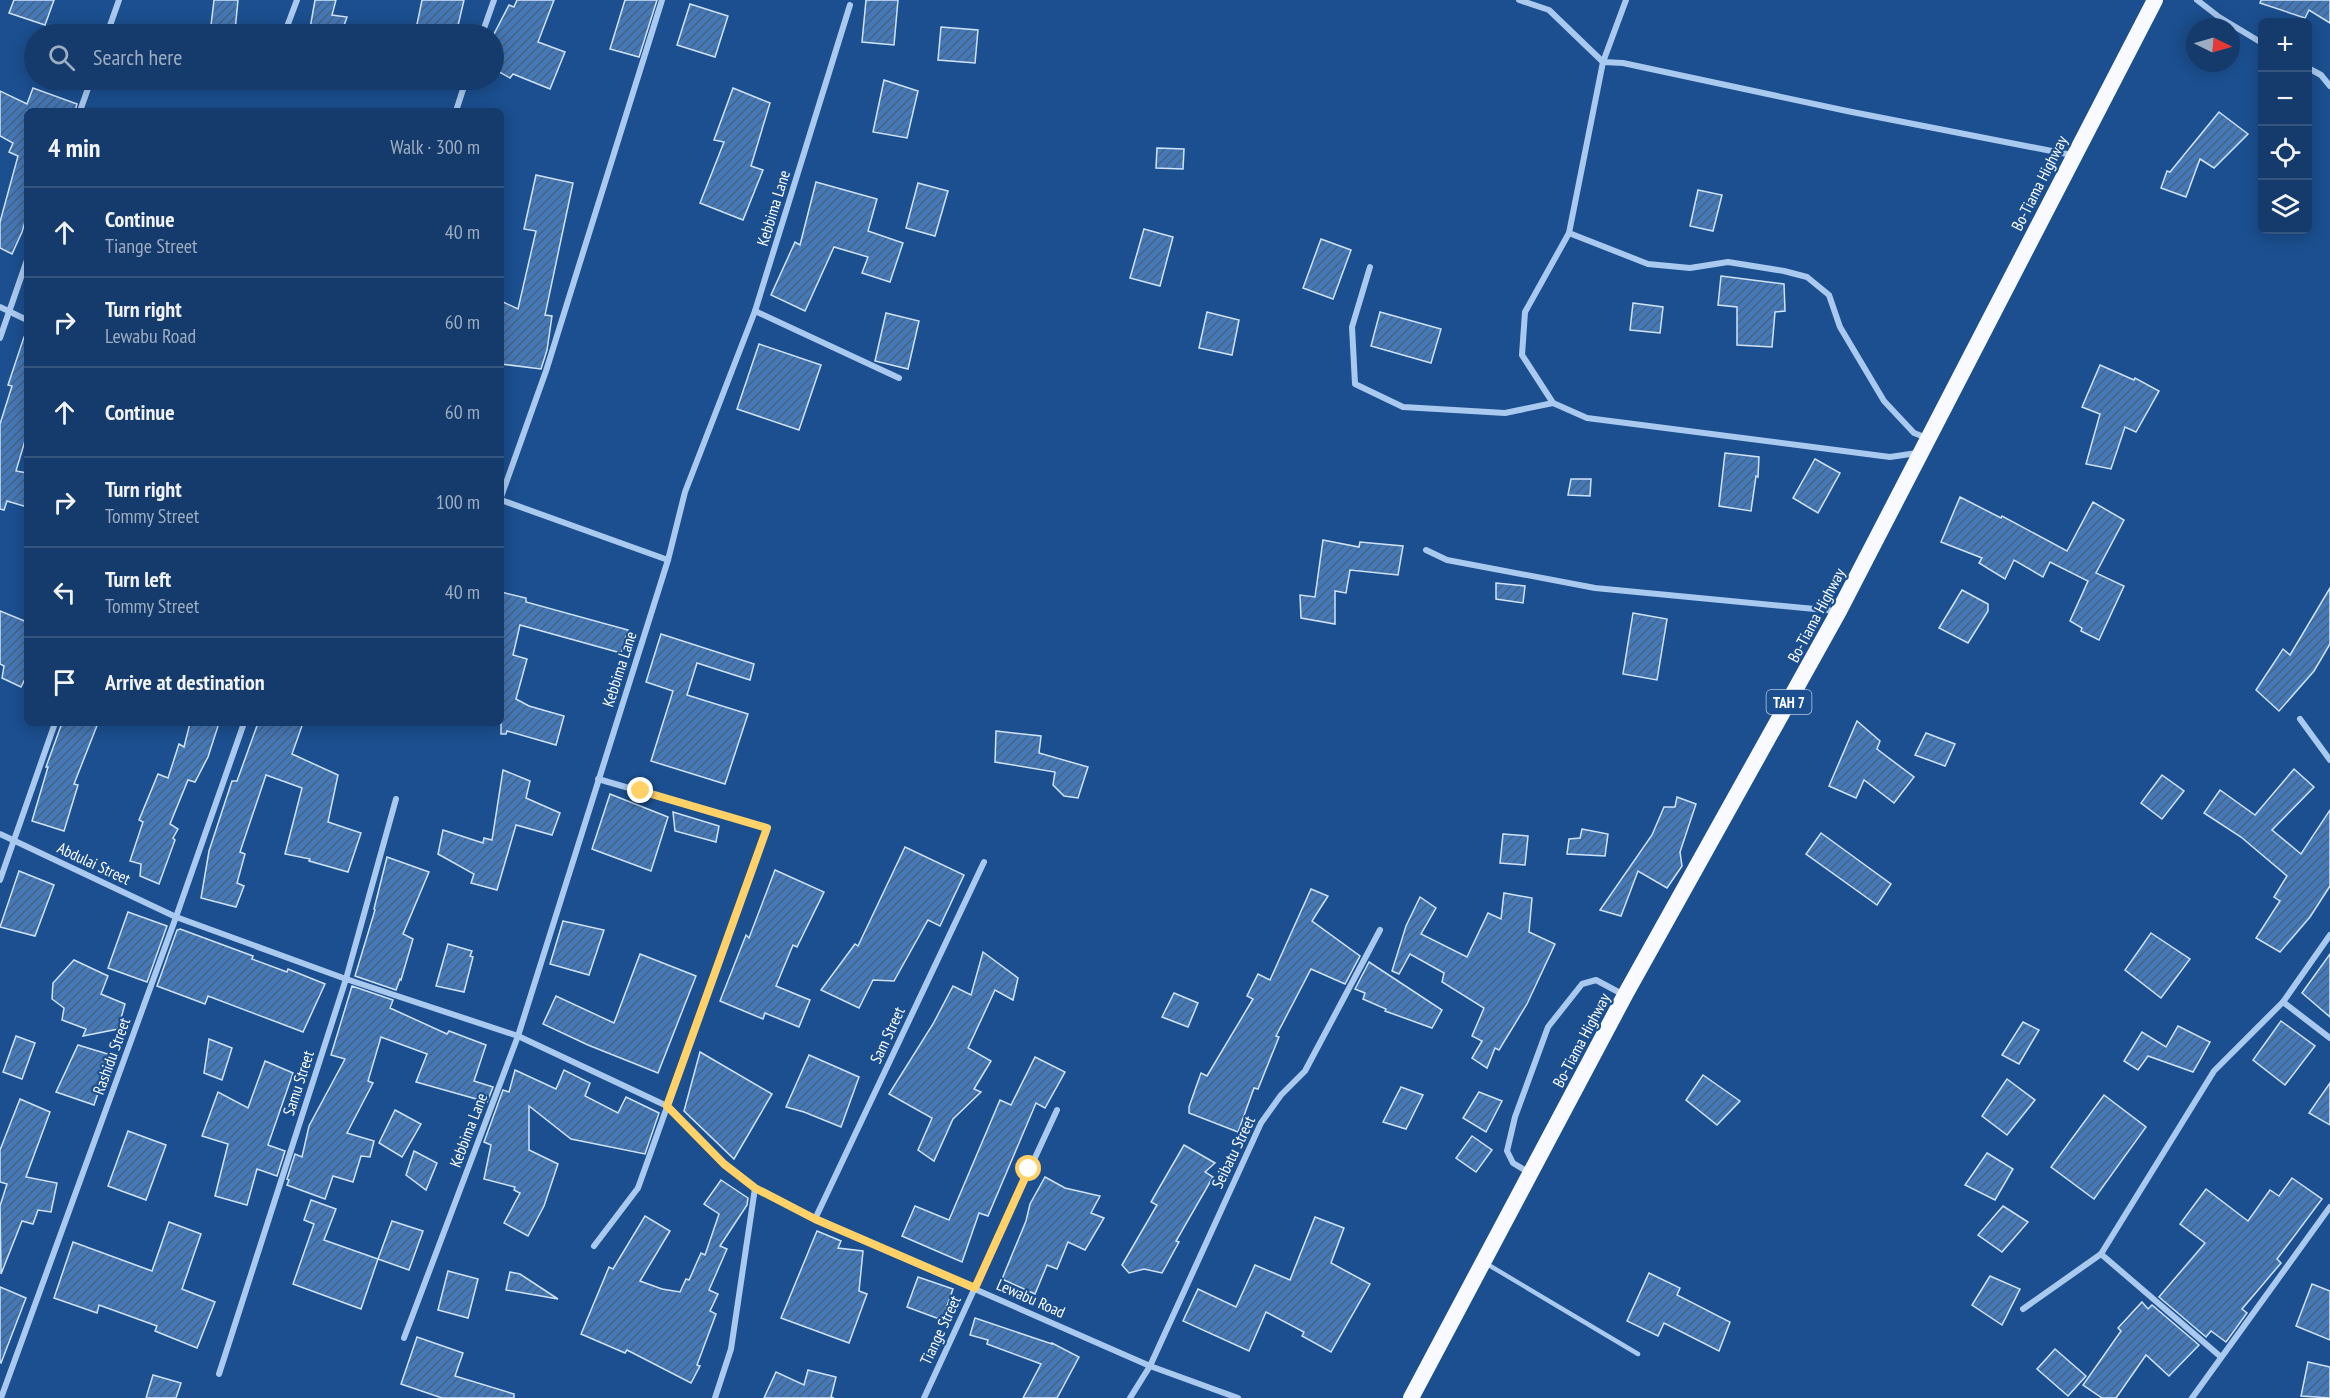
<!DOCTYPE html>
<html lang="en">
<head>
<meta charset="utf-8">
<style>
  :root { --surface:#143b6b; --page:#1d4271; --text:#f1f3f6; --muted:#9dadc1; --line:#33557e }
  body { margin:0; font-family:"PT Sans Narrow",sans-serif; background:var(--page); color:var(--text) }
  .controls { position:absolute; right:18px; top:18px; display:grid; overflow:hidden; border-radius:9px; box-shadow:0 3px 15px #0003 }
  .controls button { width:54px; height:54px; display:grid; place-items:center; padding:0; border:0; border-bottom:2px solid var(--line); background:var(--surface); color:var(--text); font:30px sans-serif }
  .compass { position:absolute; left:2186px; top:18px; width:54px; height:54px; border-radius:50%; background:var(--surface); box-shadow:0 3px 15px #0003; rotate:95deg }
  .stop { position:absolute; width:18px; height:18px; margin:-14px; border:4px solid #ffd166; border-radius:50%; background:#fff }
  .stop.end { background:#ffd166; border-color:#fff; box-shadow:0 2px 6px #0008 }
  .list { margin:0; padding:0; list-style:none }
  h2 { display:flex; justify-content:space-between; align-items:center; height:78px; margin:0; padding:0 24px; font-size:26px }
  h2 small { font-size:20px; font-weight:400; color:var(--muted) }
  .list li { display:grid; grid-template-columns:39px 1fr auto; gap:18px; align-items:center; box-sizing:border-box; height:90px; padding:0 24px; border-top:2px solid var(--line) }
  .list b { display:block; font-size:22px; white-space:nowrap }
  .list p { margin:0; font-size:20px; white-space:nowrap; color:var(--muted) }
  .list em { font-size:20px; font-style:normal; color:var(--muted) }
  .icon { flex:none; width:33px; height:33px; fill:none; stroke:currentColor; stroke-width:2; stroke-linecap:round; stroke-linejoin:round }
  .map { position:relative; flex:none; width:2330px; height:1398px; overflow:hidden }
  .search { position:absolute; background:var(--surface); box-shadow:0 3px 15px #0003; left:24px; top:24px; width:480px; height:66px; display:flex; align-items:center; gap:15px; box-sizing:border-box; padding:0 21px; border-radius:33px; color:var(--muted); font-size:22px }
  .panel { position:absolute; background:var(--surface); box-shadow:0 3px 15px #0003; left:24px; top:108px; width:480px; height:618px; border-radius:9px }
  .map>svg:first-child { display:block }
  .building { fill:url(#building-hatch); stroke:#cfe3fa; stroke-width:1.5 }
  .lines { fill:none; stroke-linecap:round; stroke-linejoin:round }
  .service { stroke:#a9c9ee; stroke-width:4.5 }
  .minor { stroke:#a9c9ee; stroke-width:6 }
  .trunk { stroke:#f8faff; stroke-width:16 }
  .route { stroke:#ffd166; stroke-width:8 }
  .labels { text-anchor:middle; dominant-baseline:central; stroke-width:4.5; stroke-linejoin:round; paint-order:stroke }
  .shield { fill:#1b4f8f; stroke:#bbcadd; stroke-width:1.5 }
  .shield-label { font-size:15px; font-weight:bold; fill:#fff }
  .street-label { font-size:16px; fill:#fff; stroke:#1b4f8f }
</style>
</head>
<body>
<div class="map">
<svg width="2330" height="1398" viewBox="0 0 2330 1398">
  <defs>
    <pattern id="building-hatch" width="6" height="6" patternUnits="userSpaceOnUse" patternTransform="scale(1.5)"><rect width="6" height="6" fill="#4478b7"/><path d="M-1 1l2-2M0 6l6-6M5 7l2-2" fill="none" stroke="#486282"/></pattern>
  </defs>
  <rect width="100%" height="100%" fill="#1b4f8f"/>
  <g class="building">
    <polygon points="14,0 54,0 45,25 9,13"/>
    <polygon points="214,0 238,0 235,31 231,30 231,34 210,34"/>
    <polygon points="315,0 336,0 332,15 347,17 341,34 309,34"/>
    <polygon points="422,0 464,0 456,34 415,34"/>
    <polygon points="517,0 554,0 538,42 565,52 550,89 513,74 510,78 494,69 494,34 509,5 514,7"/>
    <polygon points="625,0 657,0 639,57 610,49"/>
    <polygon points="866,0 898,0 894,45 862,42"/>
    <polygon points="2261,0 2330,0 2330,23 2309,10 2305,18 2260,3"/>
    <polygon points="690,4 728,16 715,57 677,45"/>
    <polygon points="941,27 978,30 975,63 938,60"/>
    <polygon points="884,80 918,91 907,138 873,132"/>
    <polygon points="33,88 77,104 75,111 27,111 27,215 22,232 12,254 0,248 0,222 18,156 9,152 13,143 0,136 0,91 27,104"/>
    <polygon points="733,88 770,103 751,166 763,170 743,220 700,203 724,142 714,140"/>
    <polygon points="2219,112 2248,134 2214,168 2200,159 2186,197 2161,188 2167,171 2170,172"/>
    <polygon points="1157,148 1184,149 1183,169 1156,168"/>
    <polygon points="536,175 573,183 545,315 552,316 547,350 541,369 501,364 501,301 518,309 536,231 524,229"/>
    <polygon points="816,182 877,199 868,231 903,243 890,282 862,273 868,257 834,247 805,311 771,295 795,242 800,245"/>
    <polygon points="918,183 948,191 935,236 906,228"/>
    <polygon points="1698,190 1722,195 1713,231 1690,226"/>
    <polygon points="1144,229 1173,237 1160,286 1130,278"/>
    <polygon points="1321,239 1351,250 1333,299 1303,288"/>
    <polygon points="1721,276 1784,284 1785,311 1775,312 1772,347 1737,345 1737,307 1718,305"/>
    <polygon points="1633,303 1663,307 1660,333 1630,330"/>
    <polygon points="1207,312 1239,320 1232,355 1199,348"/>
    <polygon points="1380,312 1441,329 1431,363 1371,346"/>
    <polygon points="886,313 919,321 908,369 875,361"/>
    <polygon points="24,337 27,337 27,434 16,471 27,473 27,507 7,501 4,510 0,509 0,424 12,386 8,385"/>
    <polygon points="759,344 821,365 799,430 737,409"/>
    <polygon points="2100,365 2134,380 2135,378 2159,391 2136,432 2125,427 2111,469 2086,464 2100,414 2082,407"/>
    <polygon points="1725,453 1759,457 1758,477 1756,476 1751,511 1719,506"/>
    <polygon points="1815,459 1840,473 1818,513 1793,498"/>
    <polygon points="1571,479 1591,479 1590,496 1568,495"/>
    <polygon points="1960,497 2001,518 2002,516 2067,551 2093,502 2124,520 2096,573 2124,586 2099,640 2081,631 2082,628 2070,621 2088,581 2050,562 2043,577 2014,560 2005,579 1979,563 1982,558 1941,542"/>
    <polygon points="1323,540 1359,547 1360,542 1403,546 1398,575 1350,570 1346,593 1335,591 1335,624 1301,618 1300,595 1315,597"/>
    <polygon points="1496,583 1525,586 1523,603 1496,599"/>
    <polygon points="2330,588 2330,644 2314,671 2279,711 2256,690 2283,649 2290,655"/>
    <polygon points="1962,590 1988,604 1988,611 1968,643 1939,628"/>
    <polygon points="501,592 526,598 526,602 628,630 621,653 520,625 513,655 527,659 516,699 529,706 564,716 556,745 507,731 506,734 501,734"/>
    <polygon points="0,611 27,622 27,675 21,687 2,678 4,666 0,664"/>
    <polygon points="1633,613 1667,619 1657,680 1623,674"/>
    <polygon points="661,634 754,664 750,680 697,663 687,695 748,714 725,784 651,761 673,691 646,682"/>
    <polygon points="1857,721 1880,741 1877,749 1914,777 1894,803 1864,780 1856,798 1829,786"/>
    <polygon points="62,723 98,723 74,784 78,785 64,831 32,821 48,767 46,767"/>
    <polygon points="190,723 219,723 208,757 195,782 188,780 170,824 178,829 173,838 175,840 159,884 140,876 141,864 130,861 143,822 139,820 158,774 168,778 179,744 184,747"/>
    <polygon points="258,723 303,723 292,754 338,775 328,822 361,833 348,872 309,861 310,859 285,854 302,788 266,775 240,852 245,854 237,883 244,886 236,907 201,898 209,851 232,781 237,781"/>
    <polygon points="996,731 1041,736 1039,753 1088,767 1078,798 1064,796 1053,785 1055,772 995,762"/>
    <polygon points="1926,733 1955,744 1945,766 1915,755"/>
    <polygon points="2294,769 2314,787 2272,830 2301,854 2330,810 2330,886 2310,917 2280,952 2256,938 2280,901 2274,897 2287,876 2241,837 2204,813 2220,790 2255,815"/>
    <polygon points="503,770 530,781 526,798 560,813 552,835 516,825 497,890 471,883 474,874 438,854 443,830 483,843 484,838 492,840"/>
    <polygon points="2162,775 2184,791 2162,819 2141,803"/>
    <polygon points="610,794 668,817 651,871 592,849"/>
    <polygon points="1677,797 1696,804 1680,852 1682,866 1667,888 1638,871 1621,916 1600,910 1652,835 1664,807 1675,807"/>
    <polygon points="673,812 719,826 716,842 675,831"/>
    <polygon points="1582,829 1608,834 1605,856 1567,854 1569,839 1580,838"/>
    <polygon points="1821,833 1891,884 1877,905 1806,854"/>
    <polygon points="1503,834 1528,836 1525,865 1500,863"/>
    <polygon points="905,847 964,875 940,926 928,920 894,981 873,980 859,1008 821,990 855,944 858,946"/>
    <polygon points="387,857 429,872 403,934 413,939 401,980 400,979 396,990 355,976 375,910 374,909"/>
    <polygon points="775,870 824,892 797,947 793,945 776,986 810,1000 799,1027 765,1013 763,1019 720,1001 746,935 749,938"/>
    <polygon points="19,871 54,885 35,936 0,927"/>
    <polygon points="1311,889 1328,896 1312,921 1360,956 1345,984 1311,969 1276,1036 1279,1037 1258,1089 1254,1088 1238,1132 1189,1113 1189,1107 1201,1073 1207,1076 1253,999 1247,996 1258,974 1270,980"/>
    <polygon points="1504,893 1532,898 1529,932 1555,944 1527,1004 1499,1050 1495,1048 1487,1068 1472,1058 1482,1041 1472,1036 1484,1008 1442,982 1444,973 1410,954 1399,974 1392,971 1406,926 1420,897 1436,908 1421,934 1467,957 1488,913 1501,919"/>
    <polygon points="128,912 167,926 147,982 108,968"/>
    <polygon points="563,921 604,930 589,975 550,964"/>
    <polygon points="180,929 253,956 252,959 287,972 288,969 325,984 303,1032 208,996 205,1004 157,986 177,930"/>
    <polygon points="2151,933 2190,959 2161,998 2125,970"/>
    <polygon points="448,944 472,951 470,956 473,957 464,992 436,986"/>
    <polygon points="983,952 1018,978 1013,1000 995,990 968,1048 991,1061 974,1089 981,1092 953,1119 934,1161 918,1150 932,1118 889,1094 933,1024 953,986 971,995"/>
    <polygon points="640,954 696,976 658,1073 588,1045 543,1024 556,996 614,1023"/>
    <polygon points="2330,954 2330,1017 2302,993"/>
    <polygon points="74,960 108,976 101,994 125,1004 118,1029 83,1036 86,1029 62,1020 64,1008 52,999 53,983"/>
    <polygon points="1369,962 1442,1010 1432,1028 1385,1011 1386,1009 1363,999 1365,993 1355,989"/>
    <polygon points="352,986 393,1000 390,1008 447,1034 449,1031 486,1045 474,1081 493,1087 487,1102 416,1082 427,1054 381,1037 368,1081 373,1083 347,1133 374,1141 370,1157 361,1156 353,1182 333,1176 325,1199 287,1185 289,1180 287,1179 295,1154 302,1157 309,1126 345,1059 331,1055"/>
    <polygon points="1174,993 1198,1003 1188,1027 1162,1017"/>
    <polygon points="2281,1021 2315,1046 2285,1085 2253,1060"/>
    <polygon points="2023,1022 2039,1030 2019,1064 2002,1055"/>
    <polygon points="2178,1026 2210,1042 2193,1072 2148,1056 2138,1070 2124,1061 2142,1032 2166,1047"/>
    <polygon points="16,1036 35,1043 22,1079 3,1072"/>
    <polygon points="209,1039 232,1048 222,1080 204,1073"/>
    <polygon points="78,1045 111,1055 94,1105 56,1092"/>
    <polygon points="700,1052 772,1094 734,1159 684,1111"/>
    <polygon points="809,1055 859,1077 841,1127 804,1112 786,1107"/>
    <polygon points="1035,1057 1065,1072 1045,1108 1036,1103 988,1216 979,1213 962,1262 902,1236 915,1206 949,1220 1000,1100 1011,1105"/>
    <polygon points="265,1061 293,1073 268,1145 285,1151 277,1176 257,1169 247,1205 215,1196 228,1144 202,1136 218,1092 248,1108"/>
    <polygon points="515,1070 556,1089 564,1070 590,1083 585,1096 618,1113 626,1097 659,1113 645,1154 571,1139 529,1106 529,1150 558,1164 544,1206 528,1236 504,1223 520,1193 514,1190 515,1187 484,1179 491,1145 484,1142 503,1090 509,1092"/>
    <polygon points="1703,1075 1740,1101 1717,1125 1686,1100"/>
    <polygon points="2007,1079 2035,1100 2007,1135 1982,1116"/>
    <polygon points="2330,1083 2330,1125 2309,1113"/>
    <polygon points="1401,1087 1423,1095 1406,1129 1383,1122"/>
    <polygon points="1479,1092 1502,1101 1486,1132 1463,1118"/>
    <polygon points="2104,1095 2146,1127 2094,1199 2051,1167"/>
    <polygon points="20,1099 50,1112 26,1177 57,1183 51,1212 38,1210 33,1224 22,1221 1,1274 0,1206 7,1184 0,1182 0,1150"/>
    <polygon points="395,1110 421,1124 402,1157 379,1143"/>
    <polygon points="128,1131 166,1145 146,1200 108,1186"/>
    <polygon points="1472,1136 1492,1150 1476,1172 1456,1158"/>
    <polygon points="1184,1145 1215,1163 1205,1172 1213,1177 1176,1241 1179,1242 1162,1273 1144,1269 1129,1273 1122,1265 1157,1205 1151,1202"/>
    <polygon points="414,1151 437,1163 426,1190 406,1175"/>
    <polygon points="1987,1153 2013,1169 1995,1200 1965,1185"/>
    <polygon points="1045,1177 1065,1188 1100,1196 1091,1213 1104,1218 1085,1250 1068,1242 1057,1269 1047,1265 1035,1294 1002,1279 1026,1221 1030,1204"/>
    <polygon points="2292,1178 2322,1199 2277,1259 2281,1263 2242,1309 2247,1313 2226,1342 2211,1331 2206,1337 2159,1297 2205,1243 2180,1224 2206,1189 2248,1221 2270,1190 2279,1196"/>
    <polygon points="721,1180 748,1198 747,1205 720,1246 727,1249 709,1290 718,1294 710,1311 716,1314 697,1365 700,1366 691,1383 627,1350 625,1353 581,1334 609,1267 613,1269 645,1216 670,1231 640,1281 662,1289 680,1292 686,1279 689,1280 701,1253 705,1255 719,1214 704,1204"/>
    <polygon points="311,1200 336,1209 324,1240 378,1259 361,1309 293,1284 314,1224 304,1220"/>
    <polygon points="2003,1206 2028,1222 2002,1252 1978,1235"/>
    <polygon points="1315,1217 1344,1228 1331,1263 1370,1284 1331,1352 1302,1336 1304,1332 1266,1312 1249,1351 1183,1321 1198,1289 1236,1307 1255,1265 1290,1280"/>
    <polygon points="392,1221 423,1231 409,1270 378,1259"/>
    <polygon points="169,1222 201,1234 182,1289 215,1302 197,1348 155,1331 157,1326 99,1305 97,1313 54,1298 73,1242 152,1271"/>
    <polygon points="817,1231 841,1241 838,1248 863,1251 859,1291 867,1294 849,1343 781,1318"/>
    <polygon points="448,1271 478,1279 468,1318 438,1310"/>
    <polygon points="510,1272 520,1274 558,1299 506,1290"/>
    <polygon points="1649,1273 1680,1288 1677,1295 1730,1322 1719,1351 1664,1323 1658,1336 1627,1321"/>
    <polygon points="1990,1276 2020,1289 2002,1325 1972,1305"/>
    <polygon points="918,1277 953,1289 942,1320 907,1307"/>
    <polygon points="2312,1284 2330,1291 2330,1340 2296,1326"/>
    <polygon points="0,1287 26,1298 1,1363 0,1362"/>
    <polygon points="2142,1302 2148,1309 2152,1305 2199,1345 2169,1376 2146,1355 2116,1398 2102,1398 2083,1385 2121,1331 2118,1328"/>
    <polygon points="975,1318 1052,1344 1052,1343 1079,1357 1057,1398 1023,1398 1041,1364 987,1344 988,1340 970,1335"/>
    <polygon points="417,1337 463,1353 455,1376 514,1394 514,1398 442,1398 401,1384"/>
    <polygon points="2055,1349 2086,1376 2068,1396 2037,1369"/>
    <polygon points="2308,1362 2330,1367 2330,1398 2301,1396"/>
    <polygon points="808,1370 836,1377 831,1397 834,1398 764,1398 776,1372 804,1385"/>
    <polygon points="153,1375 181,1383 176,1398 146,1398"/>
  </g>
  <g class="lines">
    <polyline class="service" points="1487,1264 1638,1354"/>
    <g class="minor">
      <polyline points="1519,0 1549,10 1603,62 1626,0"/>
      <polyline points="2197,0 2219,17 2262,43"/>
      <polyline points="285,32 297,0"/>
      <polyline points="107,34 119,0"/>
      <polyline points="482,34 494,0"/>
      <polyline points="2308,68 2321,75 2330,86"/>
      <polyline points="80,111 91,80"/>
      <polyline points="456,111 466,80"/>
      <polyline points="1569,233 1648,264 1690,268 1728,262 1784,271 1807,277 1829,295 1840,327 1884,401 1914,433 1927,438"/>
      <polyline points="1370,267 1352,327 1355,384 1403,407 1505,413 1553,403"/>
      <polyline points="0,307 27,320"/>
      <polyline points="755,311 899,378"/>
      <polyline points="0,338 27,260"/>
      <polyline points="1917,453 1890,457 1587,418 1553,403 1522,355 1525,312 1569,233 1603,62 1623,63 1847,111 2072,155"/>
      <polyline points="501,497 546,371 662,0"/>
      <polyline points="501,500 668,560"/>
      <polyline points="1426,550 1447,560 1595,588 1836,611"/>
      <polyline points="2300,719 2330,760"/>
      <polyline points="0,834 176,917 346,979 518,1036 667,1106 724,1164 755,1188 815,1219 1150,1366 1238,1398"/>
      <polyline points="0,880 55,723"/>
      <polyline points="2283,1002 2330,1038"/>
      <polyline points="1530,1173 1513,1163 1507,1151 1515,1117 1548,1027 1582,984 1596,980 1624,995"/>
      <polyline points="815,1219 984,862"/>
      <polyline points="594,1246 638,1188 767,828 598,779"/>
      <polyline points="2023,1309 2101,1254"/>
      <polyline points="404,1338 518,1036 668,560 685,492 755,311 850,5"/>
      <polyline points="2221,1357 2101,1254 2214,1071 2283,1002 2330,935"/>
      <polyline points="219,1374 346,979 396,799"/>
      <polyline points="1,1398 176,917 244,723"/>
      <polyline points="715,1398 731,1349 755,1188"/>
      <polyline points="924,1398 1057,1110"/>
      <polyline points="1130,1398 1150,1366 1261,1123 1281,1095 1305,1071 1380,930"/>
      <polyline points="2192,1398 2330,1207"/>
    </g>
    <polyline class="trunk" points="1411,1398 1625,995 1839,611 2155,0"/>
  </g>
  <g class="lines">
    <polyline class="route" points="641,791 767,828 667,1106 724,1164 755,1188 815,1219 975,1288 1029,1169"/>
  </g>
  <g class="labels">
    <rect class="shield" x="1766.5" y="690" width="45" height="24" rx="4.5"/>
    <g class="shield-label">
      <text x="1789" y="702">TAH 7</text>
    </g>
    <g class="street-label">
      <text transform="translate(2039 183) rotate(-63)">Bo-Tiama Highway</text>
      <text transform="translate(773 208) rotate(-73)">Kebbima Lane</text>
      <text transform="translate(1816 615) rotate(-62)">Bo-Tiama Highway</text>
      <text transform="translate(619 669) rotate(-72)">Kebbima Lane</text>
      <text transform="translate(94 863) rotate(25)">Abdulai Street</text>
      <text transform="translate(887 1035) rotate(-65)">Sam Street</text>
      <text transform="translate(1581 1040) rotate(-62)">Bo-Tiama Highway</text>
      <text transform="translate(111 1056) rotate(-70)">Rashidu Street</text>
      <text transform="translate(298 1083) rotate(-72)">Samu Street</text>
      <text transform="translate(468 1130) rotate(-69)">Kebbima Lane</text>
      <text transform="translate(1233 1152) rotate(-64)">Seibatu Street</text>
      <text transform="translate(1031 1298) rotate(24)">Lewabu Road</text>
      <text transform="translate(940 1330) rotate(-65)">Tiange Street</text>
    </g>
  </g>
</svg>
<div class="controls">
<button>+</button>
<button>−</button>
<button><svg class="icon" aria-label="locate" viewBox="0 0 24 24"><circle cx="12" cy="12" r="6"/><path d="M12 2v4M12 18v4M2 12h4M18 12h4"/></svg></button>
<button><svg class="icon" aria-label="layers" viewBox="0 0 24 24"><path d="M12 4l9 5-9 5-9-5zM3 14l9 5 9-5"/></svg></button>
</div>
<svg class="compass" viewBox="-18 -18 36 36"><path d="M0-13l5 13h-10z" fill="#e53935"/><path d="M0 13l5-13h-10z" fill="#9dadc1"/></svg>
<div class="stop" style="left:1029px;top:1169px"></div>
<div class="stop end" style="left:641px;top:791px"></div>
<div class="search"><svg class="icon" aria-label="search" viewBox="0 0 24 24"><circle cx="10" cy="10" r="6"/><path d="M15 15l6 6"/></svg>Search here</div>
<section class="panel">
<h2>4 min<small>Walk · 300 m</small></h2>
<ul class="list">
<li><svg class="icon" aria-label="ahead" viewBox="0 0 24 24"><path d="M12 20V5M6 11l6-6 6 6"/></svg><div><b>Continue</b><p>Tiange Street</p></div><em>40 m</em></li>
<li><svg class="icon" aria-label="right" viewBox="0 0 24 24"><path d="M7 20v-9h11M14 6l5 5-5 5"/></svg><div><b>Turn right</b><p>Lewabu Road</p></div><em>60 m</em></li>
<li><svg class="icon" aria-label="ahead" viewBox="0 0 24 24"><path d="M12 20V5M6 11l6-6 6 6"/></svg><div><b>Continue</b></div><em>60 m</em></li>
<li><svg class="icon" aria-label="right" viewBox="0 0 24 24"><path d="M7 20v-9h11M14 6l5 5-5 5"/></svg><div><b>Turn right</b><p>Tommy Street</p></div><em>100 m</em></li>
<li><svg class="icon" aria-label="left" viewBox="0 0 24 24"><path d="M17 20v-9H6M10 6l-5 5 5 5"/></svg><div><b>Turn left</b><p>Tommy Street</p></div><em>40 m</em></li>
<li><svg class="icon" aria-label="arrive" viewBox="0 0 24 24"><path d="M6 21V4h12l-3 4 3 4H6"/></svg><div><b>Arrive at destination</b></div></li>
</ul>
</section>
</div>
</body>
</html>
